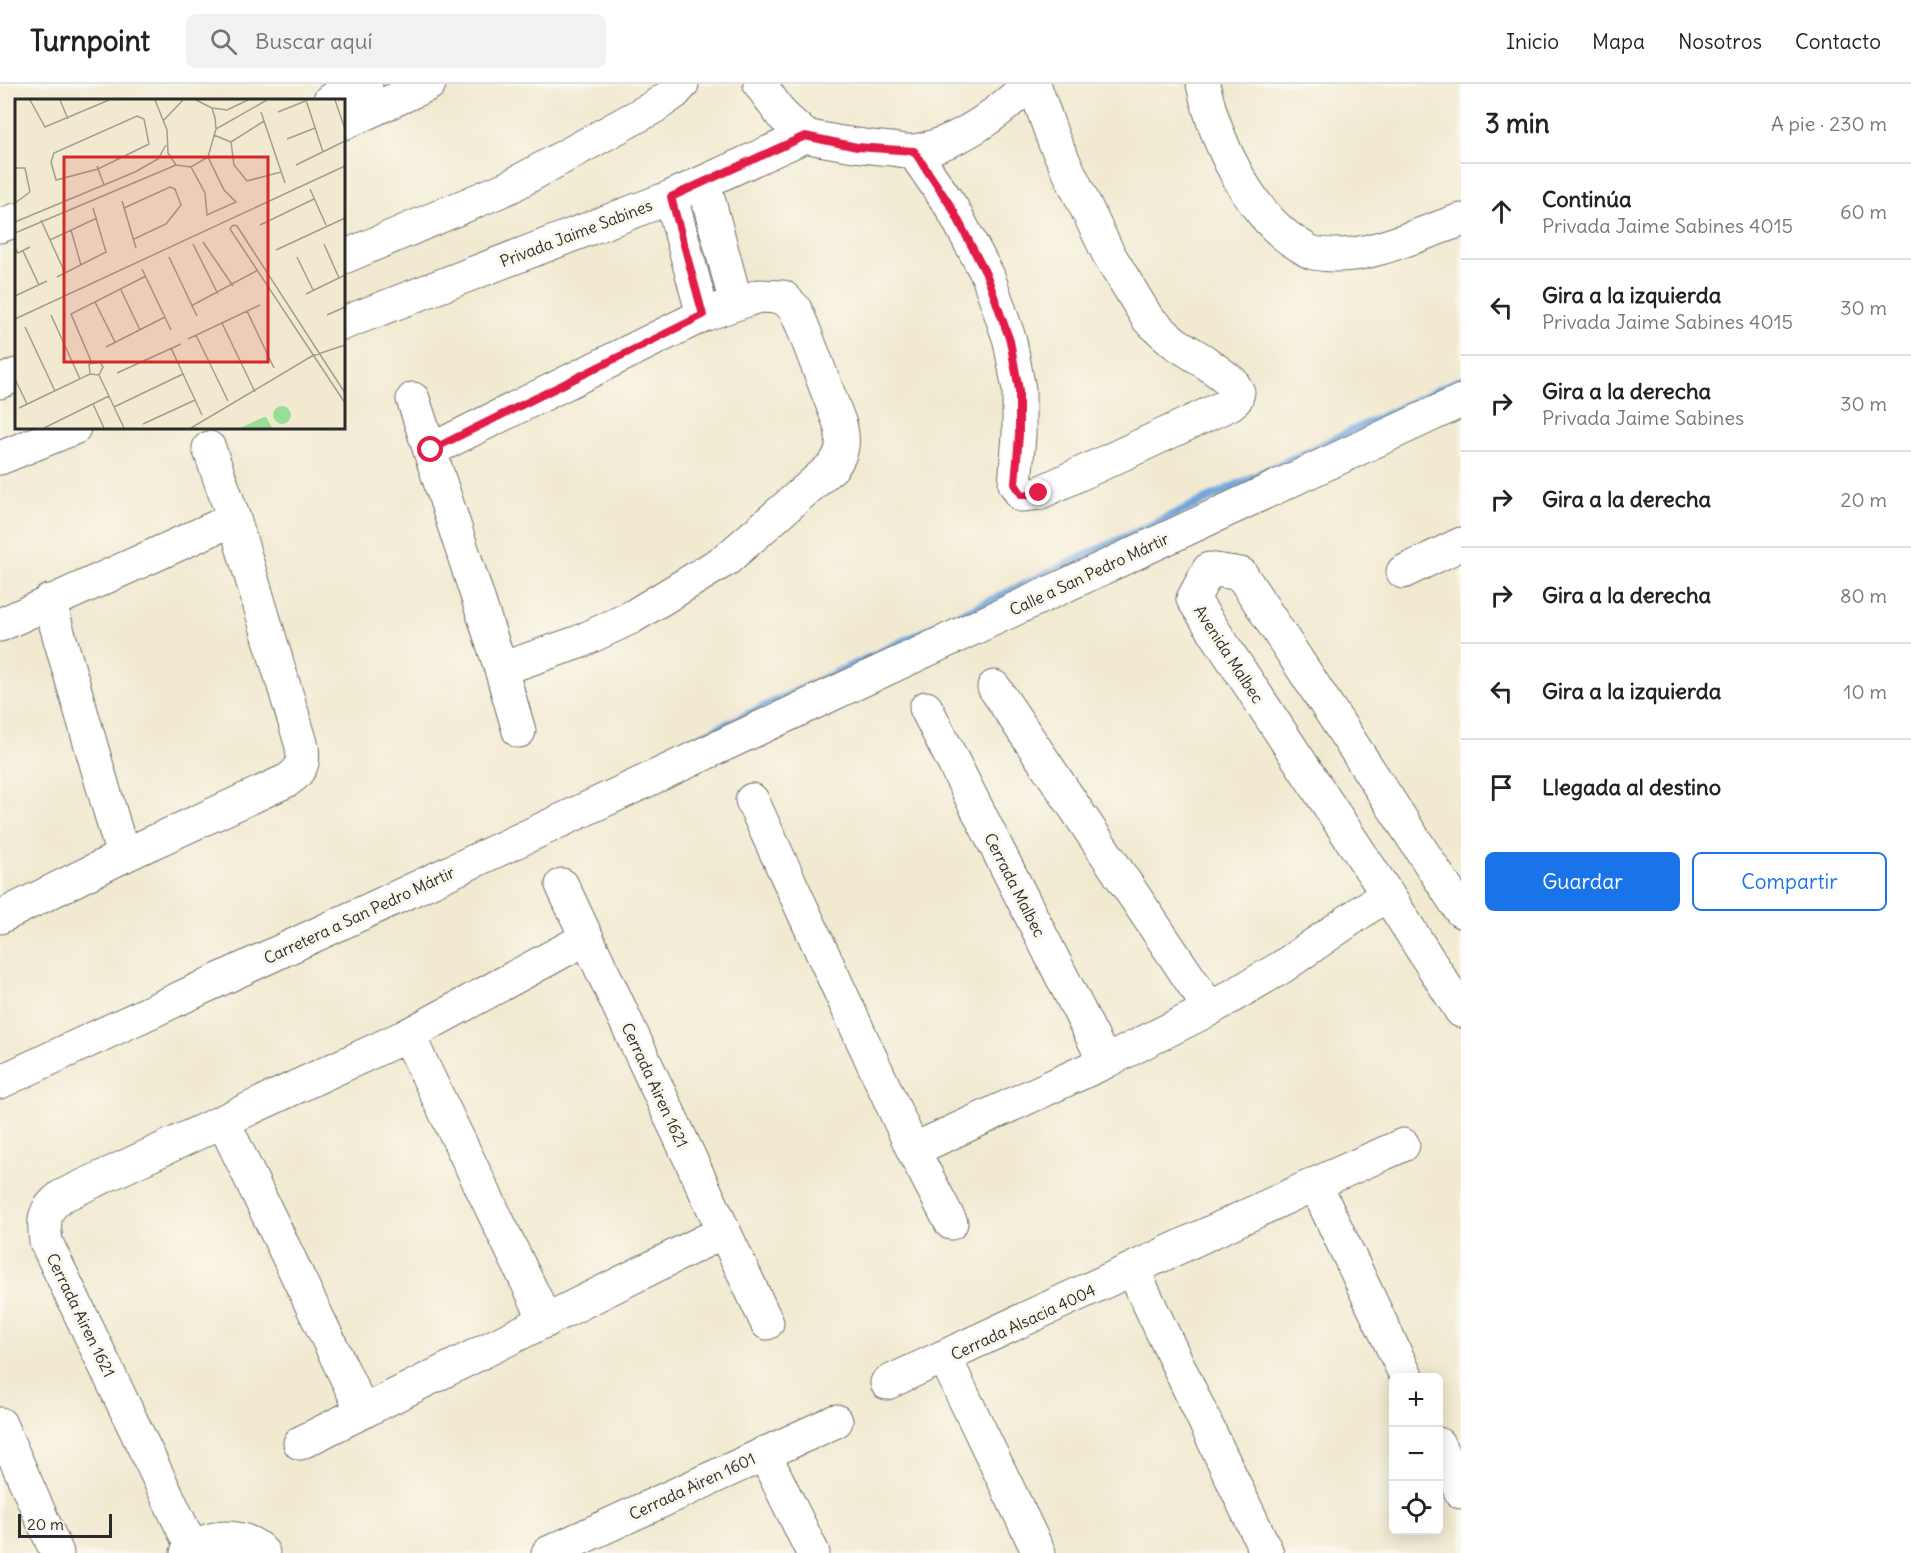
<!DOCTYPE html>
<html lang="es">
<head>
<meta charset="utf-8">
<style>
  :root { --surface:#fff; --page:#f2f2f2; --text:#222; --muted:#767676; --line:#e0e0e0; --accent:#1a73e8 }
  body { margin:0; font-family:Delius,sans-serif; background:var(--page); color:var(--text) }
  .controls { position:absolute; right:18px; bottom:18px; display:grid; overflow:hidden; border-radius:9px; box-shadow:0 3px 15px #0003 }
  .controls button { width:54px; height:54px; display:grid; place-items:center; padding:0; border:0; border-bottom:2px solid var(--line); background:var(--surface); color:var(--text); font:30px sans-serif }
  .scale { position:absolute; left:18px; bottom:15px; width:94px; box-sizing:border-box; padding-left:6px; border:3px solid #2b2b2b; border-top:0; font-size:16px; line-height:21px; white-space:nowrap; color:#2b2b2b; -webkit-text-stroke:4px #fbf7ec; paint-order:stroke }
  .stop { position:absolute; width:18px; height:18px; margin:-14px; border:4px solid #e11d48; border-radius:50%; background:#fff }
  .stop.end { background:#e11d48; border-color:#fff; box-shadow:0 2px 6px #0008 }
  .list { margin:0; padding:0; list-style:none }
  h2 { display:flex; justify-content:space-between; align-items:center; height:78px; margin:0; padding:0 24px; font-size:26px }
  h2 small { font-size:20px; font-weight:400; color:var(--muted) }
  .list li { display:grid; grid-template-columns:39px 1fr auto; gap:18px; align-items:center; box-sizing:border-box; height:96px; padding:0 24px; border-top:2px solid var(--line) }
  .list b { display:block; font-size:22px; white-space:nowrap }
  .list p { margin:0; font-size:20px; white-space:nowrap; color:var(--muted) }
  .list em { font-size:20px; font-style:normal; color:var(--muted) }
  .actions { display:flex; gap:12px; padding:18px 24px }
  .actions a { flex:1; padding:14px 0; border:2px solid var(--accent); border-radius:9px; text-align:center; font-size:21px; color:var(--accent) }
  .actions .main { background:var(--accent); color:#fff }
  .icon { flex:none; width:33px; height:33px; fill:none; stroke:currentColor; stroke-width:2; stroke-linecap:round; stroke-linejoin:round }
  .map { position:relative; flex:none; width:1461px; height:1469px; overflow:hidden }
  header { display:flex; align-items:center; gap:36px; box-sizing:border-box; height:84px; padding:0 30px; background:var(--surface); border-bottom:2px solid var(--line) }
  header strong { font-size:28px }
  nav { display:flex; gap:33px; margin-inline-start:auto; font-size:21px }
  .search { width:420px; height:54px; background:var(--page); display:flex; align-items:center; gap:15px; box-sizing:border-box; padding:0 21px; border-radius:9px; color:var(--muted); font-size:22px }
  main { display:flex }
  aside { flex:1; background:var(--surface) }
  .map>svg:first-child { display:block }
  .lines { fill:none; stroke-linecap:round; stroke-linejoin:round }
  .stream { stroke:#6fa4dc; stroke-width:9 }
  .minor-casing { stroke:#706e65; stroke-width:35 }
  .major-casing { stroke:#706e65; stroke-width:35 }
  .minor { stroke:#fff; stroke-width:33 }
  .major { stroke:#fff; stroke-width:33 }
  .route { stroke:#e11d48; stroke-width:8 }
  .labels { text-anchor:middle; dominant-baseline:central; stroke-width:6; stroke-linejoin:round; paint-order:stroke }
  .street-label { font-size:16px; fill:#2b2b2b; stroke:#fbf7ec }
  .inset-road { fill:none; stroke:#a29e8f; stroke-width:1.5 }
  .view { fill:#d62828; fill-opacity:0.15; stroke:#d62828; stroke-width:3 }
  .inset-edge { fill:none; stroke:#2b2b2b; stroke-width:3 }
</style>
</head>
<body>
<header>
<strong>Turnpoint</strong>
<div class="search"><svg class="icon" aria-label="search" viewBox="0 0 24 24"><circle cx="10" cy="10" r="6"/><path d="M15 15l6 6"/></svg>Buscar aquí</div>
<nav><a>Inicio</a><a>Mapa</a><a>Nosotros</a><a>Contacto</a></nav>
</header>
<main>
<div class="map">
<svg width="1461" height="1469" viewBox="0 0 1461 1469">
  <rect width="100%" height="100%" fill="#fbf7ec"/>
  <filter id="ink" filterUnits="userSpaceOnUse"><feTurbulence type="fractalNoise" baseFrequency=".0167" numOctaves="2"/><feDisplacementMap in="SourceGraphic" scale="12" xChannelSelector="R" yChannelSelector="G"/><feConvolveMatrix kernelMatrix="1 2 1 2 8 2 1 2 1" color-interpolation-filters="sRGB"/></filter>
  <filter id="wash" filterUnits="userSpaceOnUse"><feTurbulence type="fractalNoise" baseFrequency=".008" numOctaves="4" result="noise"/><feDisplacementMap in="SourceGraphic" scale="24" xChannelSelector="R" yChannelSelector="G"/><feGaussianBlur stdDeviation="1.35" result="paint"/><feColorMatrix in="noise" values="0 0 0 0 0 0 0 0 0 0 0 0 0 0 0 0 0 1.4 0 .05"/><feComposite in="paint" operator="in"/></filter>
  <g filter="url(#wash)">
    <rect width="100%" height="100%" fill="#f1ead1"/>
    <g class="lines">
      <polyline class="stream" points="662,671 1461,296"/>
    </g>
  </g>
  <g filter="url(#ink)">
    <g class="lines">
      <g class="minor-casing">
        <g id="minor">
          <polyline points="760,0 781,30 805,52"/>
          <path d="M 1203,0 C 1215,56 1249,131 1299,161 C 1303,163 1307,167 1311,168 C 1318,171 1330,171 1338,171 C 1372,172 1427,147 1461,136"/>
          <polyline points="330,16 366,0"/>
          <polyline points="344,39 429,0"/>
          <path d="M 805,52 C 834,58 862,63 892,65 C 899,66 908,68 915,67 C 958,60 998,30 1029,0"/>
          <polyline points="913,67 952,124 988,192 1010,257 1019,306 1019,351 1015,400 1022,411 1039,409 1230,320 1236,315 1238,308 1232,298 1204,277 1175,259 1148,235 1108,169 1054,57 1034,0"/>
          <polyline points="704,99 736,219"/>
          <polyline points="671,113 703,231"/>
          <polyline points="0,142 16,136"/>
          <polyline points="344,173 509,103 654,23 674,9 682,0"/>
          <polyline points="344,239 671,113 805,52"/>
          <polyline points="0,298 16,291"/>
          <polyline points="413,315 501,585 519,647"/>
          <path d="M 431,366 L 703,231 L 759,212 L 783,213 L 795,225 L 802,241 L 840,340 C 844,356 844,368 833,382 L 727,475 L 632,533 L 579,558 L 501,585"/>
          <polyline points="0,374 74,344"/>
          <polyline points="1403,488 1461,460"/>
          <polyline points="49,517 123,772"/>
          <polyline points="0,541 234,435"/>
          <polyline points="994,603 1210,925"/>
          <polyline points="926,624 1105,978"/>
          <polyline points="752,716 913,1066 951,1139"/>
          <polyline points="562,801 767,1239"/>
          <polyline points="1461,827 1241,490 1209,485 1193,515 1387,810 1461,927"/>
          <path d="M 0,833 L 123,772 L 288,696 C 303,686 305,676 301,659 L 234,435 L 209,364"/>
          <polyline points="408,951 546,1237"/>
          <polyline points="223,1037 363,1328"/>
          <polyline points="913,1066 1105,978 1210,925 1282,883 1387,810"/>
          <polyline points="1315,1100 1407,1294"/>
          <polyline points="1133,1186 1267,1469"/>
          <polyline points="945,1274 1039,1469"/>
          <polyline points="887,1299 1315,1100 1403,1061"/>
          <polyline points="0,1340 57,1469"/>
          <polyline points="300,1359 723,1148"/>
          <polyline points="1438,1360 1461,1408"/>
          <polyline points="764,1369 813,1469"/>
          <path d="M 192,1464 L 46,1158 C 43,1135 43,1126 62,1112 L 408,951 L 587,854"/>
          <path d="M 187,1469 C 205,1450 245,1448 263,1469"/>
          <polyline points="548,1469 836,1337"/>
        </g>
      </g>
      <g class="major-casing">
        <polyline id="major" points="0,998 1461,317"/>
      </g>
      <use href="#minor" class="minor"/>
      <use href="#major" class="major"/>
    </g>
  </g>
  <g class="lines" filter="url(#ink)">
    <polyline class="route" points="431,366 703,231 671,113 805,52 857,63 914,67 952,124 987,192 1010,257 1019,306 1019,351 1015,400 1022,411 1039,409"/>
  </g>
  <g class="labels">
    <g class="street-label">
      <text transform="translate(576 149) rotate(-21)">Privada Jaime Sabines</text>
      <text transform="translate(1089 490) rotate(-25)">Calle a San Pedro Mártir</text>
      <text transform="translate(1229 570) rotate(57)">Avenida Malbec</text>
      <text transform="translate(1015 801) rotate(63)">Cerrada Malbec</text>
      <text transform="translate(359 831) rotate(-25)">Carretera a San Pedro Mártir</text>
      <text transform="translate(655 1001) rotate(65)">Cerrada Airen 1621</text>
      <text transform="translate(81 1231) rotate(64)">Cerrada Airen 1621</text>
      <text transform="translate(1023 1238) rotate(-25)">Cerrada Alsacia 4004</text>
      <text transform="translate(692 1402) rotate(-25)">Cerrada Airen 1601</text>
    </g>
  </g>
  <g transform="translate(15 15)">
    <rect width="330" height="330" fill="#f1ead1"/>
    <path d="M258 316a9 9 0 1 1 18 0a9 9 0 1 1-18 0ZM 251,318 L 257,329 L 225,329 L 249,318 Z" fill="#99dd96"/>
    <path class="inset-road" d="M 15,1 L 30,28 L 94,1M 45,1 L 53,20M 140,1 L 152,31 L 153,54 L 161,66M 291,1 L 308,53M 320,1 L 330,30M 197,9 L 212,11 L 233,1M 246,13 L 270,84M 263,13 L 293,1M 122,17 L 129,20 L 134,45 L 83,70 L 41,81 L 36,63 L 39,54 ZM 148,22 L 168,1M 201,30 L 252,1M 199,36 L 216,43M 272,40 L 300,29M 216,43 L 219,66 L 232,82 L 266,73M 216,43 L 249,22M 161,66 L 176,68 L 193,58 L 201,30 L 200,19 L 197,9 L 181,1M 281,66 L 330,42M 82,67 L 89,86M 176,68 L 190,94 L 192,116 L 221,103 L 209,91 L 193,58M 0,69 L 10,69 L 15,93M 295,90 L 311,126M 107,102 L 121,149M 0,104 L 15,93M 109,109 L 155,88 L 160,90 L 166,106 L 151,125 L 119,140M 26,121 L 50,174M 0,123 L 120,73 L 143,60 L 151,46M 218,126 L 215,130 L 330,304M 218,126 L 222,127 L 330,294M 245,126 L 299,100M 56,131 L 66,166M 0,134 L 161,66M 35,141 L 82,119M 188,143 L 218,187M 178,145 L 203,195M 309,145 L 324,179M 0,149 L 3,154 L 15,148M 261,151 L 330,119M 8,152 L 24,186M 154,158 L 182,217M 282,158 L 298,191M 127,170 L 156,231M 42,178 L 91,153 L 78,109M 106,191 L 125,231M 291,195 L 330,176M 0,197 L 32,182M 80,203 L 100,243M 176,207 L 243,171M 232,212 L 259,269M 36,216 L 65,280M 312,216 L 330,208M 0,220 L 330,67M 207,224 L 240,293M 10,228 L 40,292M 181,236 L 213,302M 173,240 L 245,206M 91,248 L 150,218M 156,249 L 187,316M 76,262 L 56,215 L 131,177M 102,274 L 166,245M 84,276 L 109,329M 0,280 L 12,305M 78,305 L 89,329M 99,308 L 168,275M 4,309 L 75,275 L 84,276 L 88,268 L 85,263 L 74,265 L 75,275M 128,325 L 180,301M 29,329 L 94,297M 176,329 L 297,257 L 330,246"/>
    <path class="view" d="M 49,58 L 253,58 L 253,263 L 49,263 Z"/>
    <rect width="330" height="330" class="inset-edge"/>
  </g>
</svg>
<div class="controls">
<button>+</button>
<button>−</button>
<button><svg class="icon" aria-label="locate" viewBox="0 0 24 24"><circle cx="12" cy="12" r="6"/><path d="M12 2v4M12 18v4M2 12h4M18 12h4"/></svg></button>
</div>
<div class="scale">20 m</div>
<div class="stop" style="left:431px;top:366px"></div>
<div class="stop end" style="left:1039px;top:409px"></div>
</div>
<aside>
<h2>3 min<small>A pie · 230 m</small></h2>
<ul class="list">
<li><svg class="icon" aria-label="ahead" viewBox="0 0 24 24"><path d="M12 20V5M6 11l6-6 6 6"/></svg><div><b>Continúa</b><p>Privada Jaime Sabines 4015</p></div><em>60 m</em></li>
<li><svg class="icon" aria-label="left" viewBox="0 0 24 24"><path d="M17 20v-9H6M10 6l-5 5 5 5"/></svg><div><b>Gira a la izquierda</b><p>Privada Jaime Sabines 4015</p></div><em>30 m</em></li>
<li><svg class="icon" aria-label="right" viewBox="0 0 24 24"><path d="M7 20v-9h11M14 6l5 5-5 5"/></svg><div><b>Gira a la derecha</b><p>Privada Jaime Sabines</p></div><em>30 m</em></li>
<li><svg class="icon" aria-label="right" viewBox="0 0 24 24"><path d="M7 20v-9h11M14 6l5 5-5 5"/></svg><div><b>Gira a la derecha</b></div><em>20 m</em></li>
<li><svg class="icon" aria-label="right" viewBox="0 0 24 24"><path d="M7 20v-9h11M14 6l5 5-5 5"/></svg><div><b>Gira a la derecha</b></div><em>80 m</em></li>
<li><svg class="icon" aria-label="left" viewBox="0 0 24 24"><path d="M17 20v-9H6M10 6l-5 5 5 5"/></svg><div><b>Gira a la izquierda</b></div><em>10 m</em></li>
<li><svg class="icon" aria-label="arrive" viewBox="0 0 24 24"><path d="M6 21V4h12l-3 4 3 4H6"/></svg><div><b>Llegada al destino</b></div></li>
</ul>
<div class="actions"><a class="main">Guardar</a><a>Compartir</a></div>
</aside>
</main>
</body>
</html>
